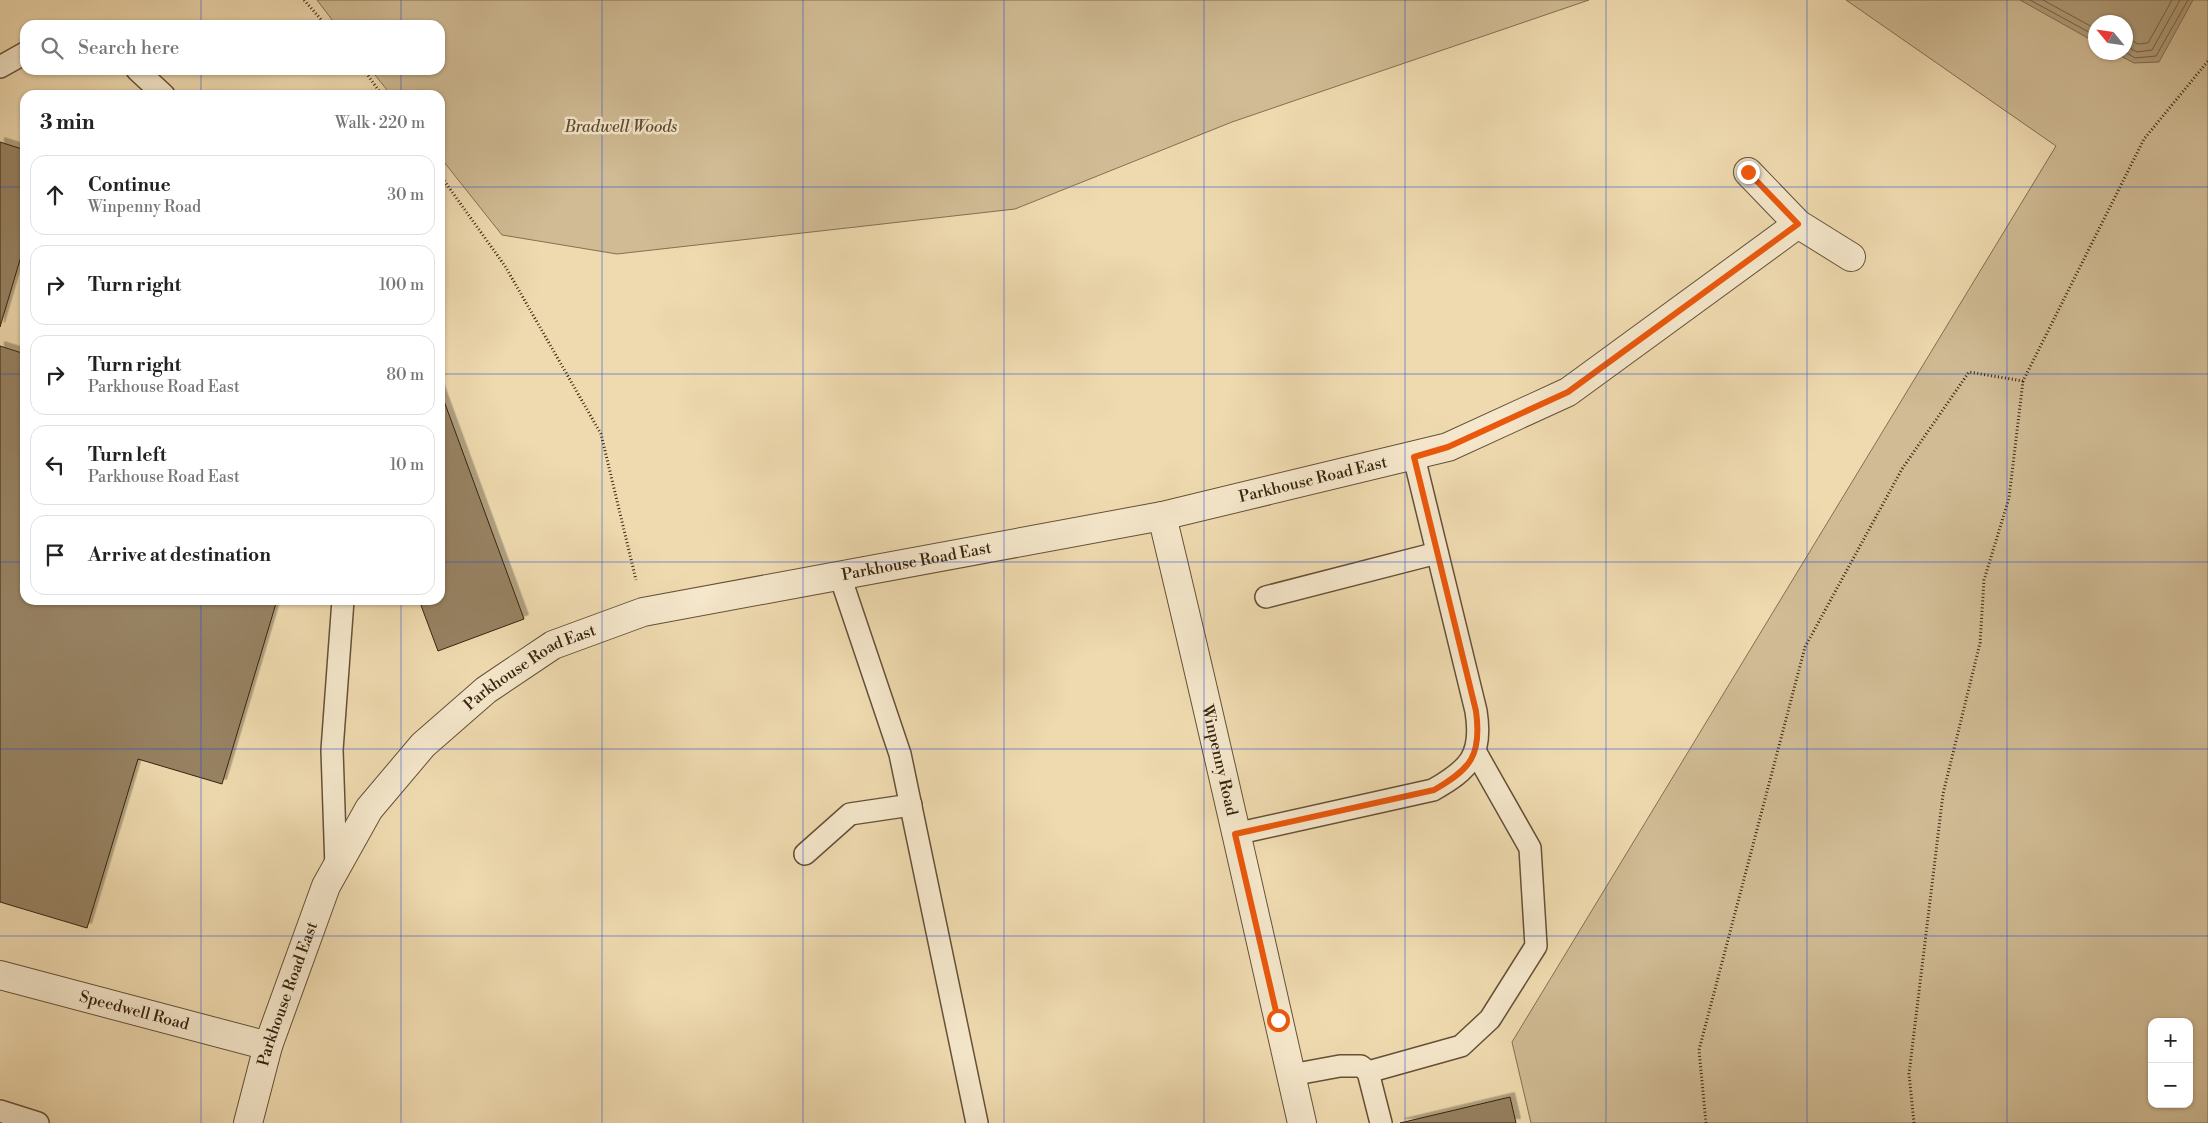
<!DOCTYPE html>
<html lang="en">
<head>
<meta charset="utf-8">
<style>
  :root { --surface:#fff; --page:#f6f6f6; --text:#222; --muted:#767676; --line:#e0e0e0 }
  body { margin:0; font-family:"Libre Bodoni",serif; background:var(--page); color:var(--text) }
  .controls { position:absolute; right:15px; bottom:15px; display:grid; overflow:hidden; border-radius:10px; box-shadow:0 1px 4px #0004 }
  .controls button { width:45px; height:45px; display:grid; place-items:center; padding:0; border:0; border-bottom:1px solid var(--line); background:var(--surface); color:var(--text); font:25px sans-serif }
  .compass { position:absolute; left:2088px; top:15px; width:45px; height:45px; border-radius:50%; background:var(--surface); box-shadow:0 1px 4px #0004; rotate:299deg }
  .stop { position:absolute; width:15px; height:15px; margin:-11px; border:4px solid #ea580c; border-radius:50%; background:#fff }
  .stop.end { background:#ea580c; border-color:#fff; box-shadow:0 1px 5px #0008 }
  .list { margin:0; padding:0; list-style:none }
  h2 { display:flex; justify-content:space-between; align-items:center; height:65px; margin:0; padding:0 20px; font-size:21px }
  h2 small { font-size:16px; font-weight:400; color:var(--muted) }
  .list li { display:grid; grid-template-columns:32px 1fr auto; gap:15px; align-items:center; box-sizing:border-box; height:80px; margin:0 10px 10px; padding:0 10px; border:1px solid var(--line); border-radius:15px }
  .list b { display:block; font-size:19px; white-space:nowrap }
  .list p { margin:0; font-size:16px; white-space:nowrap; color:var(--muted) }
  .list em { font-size:16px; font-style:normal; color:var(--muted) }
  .icon { flex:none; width:28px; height:28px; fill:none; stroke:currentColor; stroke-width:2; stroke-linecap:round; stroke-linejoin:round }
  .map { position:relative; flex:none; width:2208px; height:1123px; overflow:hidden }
  .search { position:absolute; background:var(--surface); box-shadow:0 1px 4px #0004; left:20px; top:20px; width:425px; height:55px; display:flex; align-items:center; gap:12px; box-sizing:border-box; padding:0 18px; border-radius:15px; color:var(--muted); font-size:19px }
  .panel { position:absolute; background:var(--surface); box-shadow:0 1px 4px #0004; left:20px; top:90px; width:425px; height:515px; border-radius:15px }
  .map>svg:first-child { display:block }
  .green { fill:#d0bb94; stroke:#846f52; fill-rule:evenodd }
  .water { fill:#b09c79; stroke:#806c4f }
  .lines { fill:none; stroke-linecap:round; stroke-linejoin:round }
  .shore { stroke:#746044; stroke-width:1 }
  .building { fill:#978262; stroke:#37230f; filter:url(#shadow) }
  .service-casing { stroke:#655137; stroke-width:24 }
  .minor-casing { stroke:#655137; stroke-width:30 }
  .path { stroke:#37230f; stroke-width:3; stroke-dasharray:1 2.5; stroke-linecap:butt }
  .service { stroke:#f5e7cb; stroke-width:21 }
  .minor { stroke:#f5e7cb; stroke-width:28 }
  .route { stroke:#ea580c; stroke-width:6 }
  .grid { fill:none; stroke:#1d4ed8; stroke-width:1; stroke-opacity:0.55 }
  .labels { text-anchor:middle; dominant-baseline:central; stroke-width:5; stroke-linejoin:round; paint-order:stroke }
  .park-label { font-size:16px; font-style:italic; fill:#5d4930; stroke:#f5e7cb }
  .street-label { font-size:16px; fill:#37230f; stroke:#f5e7cb }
</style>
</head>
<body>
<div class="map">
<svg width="2208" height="1123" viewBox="0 0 2208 1123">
  <defs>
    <filter id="shadow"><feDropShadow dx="4.5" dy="-4.5" stdDeviation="0" flood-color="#0004"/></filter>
  </defs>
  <rect width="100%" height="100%" fill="#efdaaf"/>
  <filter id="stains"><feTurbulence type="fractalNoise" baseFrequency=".004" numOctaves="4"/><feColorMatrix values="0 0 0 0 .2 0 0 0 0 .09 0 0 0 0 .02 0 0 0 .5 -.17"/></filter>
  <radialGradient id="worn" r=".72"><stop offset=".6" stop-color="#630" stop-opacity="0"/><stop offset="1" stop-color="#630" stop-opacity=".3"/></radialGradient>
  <g class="green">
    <polygon points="317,0 1589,0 1232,122 1015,209 617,254 502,235 440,157 440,95 391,95 371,70 440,70 440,25 336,25"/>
    <path d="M 1846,0 L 2208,0 L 2208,1123 L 1531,1123 L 1512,1042 L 2056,146 ZM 2096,22 L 2126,22 L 2126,52 L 2096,52 ZM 2152,1022 L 2189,1022 L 2189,1104 L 2152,1104 Z"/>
  </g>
  <polygon class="water" points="2020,0 2193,0 2159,62 2134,63 2115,53 2126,52 2126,22 2096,22 2095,42"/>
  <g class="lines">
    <g class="shore">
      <polyline points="2030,0 2096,36"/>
      <polyline points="2043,0 2096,29"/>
      <polyline points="2126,37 2138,44 2148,43 2172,0"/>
      <polyline points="2126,46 2137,52 2152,50 2180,0"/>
      <polyline points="2125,52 2135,58 2156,56 2188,0"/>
    </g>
  </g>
  <g class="building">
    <polygon points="0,142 25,150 25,243 0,327"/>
    <polygon points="0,346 25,354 25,600 277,600 222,784 138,759 87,928 0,902"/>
    <polygon points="440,390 524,619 438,651 419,600 440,600"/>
    <polygon points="1510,1097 1516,1123 1400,1123"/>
  </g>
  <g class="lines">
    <g class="service-casing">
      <g id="service">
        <polyline points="0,67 25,53"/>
        <polyline points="137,70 164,95"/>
        <polyline points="840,576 900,754 977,1123"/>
        <polyline points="1266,597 1437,553"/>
        <path d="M 1235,834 L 1433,790 C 1470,769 1483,755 1476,711 L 1414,457"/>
        <polyline points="805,854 850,814 911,805"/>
        <polyline points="336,868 332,750 343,600"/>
        <polyline points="1368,1072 1461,1046 1490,1019 1536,946 1530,848 1475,751"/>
        <polyline points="1291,1075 1340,1066 1361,1066 1368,1072 1381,1123"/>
        <polyline points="0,1111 38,1123"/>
      </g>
    </g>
    <g class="minor-casing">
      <g id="minor">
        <polyline points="1748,172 1798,224 1851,257"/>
        <path id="s1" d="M 1162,516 C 1211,718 1256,921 1302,1123"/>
        <path id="s2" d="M 0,975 L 268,1046"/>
        <path id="s3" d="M 248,1123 L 268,1046 L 326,886 L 369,809 L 423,745 L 486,690 L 553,645 L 643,612 L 1162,516 L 1448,447 L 1568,392 L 1798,224"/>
      </g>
    </g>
    <g class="path">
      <polyline points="304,0 326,25"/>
      <polyline points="364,70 382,95"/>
      <polyline points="440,175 505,266 601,434 636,580"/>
      <polyline points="1706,1123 1699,1050 1805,647 1902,469 1969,372 2023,381 2144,139 2208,61"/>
      <polyline points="1914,1123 1909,1074 1943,794 1980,643 1984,580 2009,498 2023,381"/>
    </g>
    <use href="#service" class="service"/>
    <use href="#minor" class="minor"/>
  </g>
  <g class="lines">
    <path class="route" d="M 1278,1020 L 1235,834 L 1434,790 C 1471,769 1482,755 1476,711 L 1414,457 L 1448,447 L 1568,392 L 1798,224 L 1748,172"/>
  </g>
  <path class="grid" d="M 201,0 L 201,25M 401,0 L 401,25M 602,0 L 602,1123M 803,0 L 803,1123M 1004,0 L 1004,1123M 1204,0 L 1204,1123M 1405,0 L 1405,1123M 1606,0 L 1606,1123M 1807,0 L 1807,1123M 2007,0 L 2007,1123M 201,70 L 201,95M 401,70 L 401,95M 0,187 L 25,187M 440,187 L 2208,187M 0,374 L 25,374M 440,374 L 2208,374M 0,562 L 25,562M 440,562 L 2208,562M 201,600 L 201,1123M 401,600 L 401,1123M 0,749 L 2208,749M 0,936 L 2208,936"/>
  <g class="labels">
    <g class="park-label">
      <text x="621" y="127">Bradwell Woods</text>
    </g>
    <g class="street-label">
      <text stroke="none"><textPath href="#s3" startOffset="1365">Parkhouse Road East</textPath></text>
      <text stroke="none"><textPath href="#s3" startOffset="960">Parkhouse Road East</textPath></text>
      <text stroke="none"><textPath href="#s3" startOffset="555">Parkhouse Road East</textPath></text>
      <text stroke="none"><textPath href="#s1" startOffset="251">Winpenny Road</textPath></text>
      <text stroke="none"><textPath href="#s3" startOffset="135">Parkhouse Road East</textPath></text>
      <text stroke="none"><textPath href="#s2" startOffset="139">Speedwell Road</textPath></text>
    </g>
  </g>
  <rect width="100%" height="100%" filter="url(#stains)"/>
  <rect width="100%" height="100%" fill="url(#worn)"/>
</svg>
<div class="controls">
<button>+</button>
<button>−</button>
</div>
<svg class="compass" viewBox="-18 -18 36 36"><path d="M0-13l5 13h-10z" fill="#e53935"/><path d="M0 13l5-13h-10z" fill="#767676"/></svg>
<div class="stop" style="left:1278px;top:1020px"></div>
<div class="stop end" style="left:1748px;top:172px"></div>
<div class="search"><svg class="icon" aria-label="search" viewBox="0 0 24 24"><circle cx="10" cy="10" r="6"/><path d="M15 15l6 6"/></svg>Search here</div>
<section class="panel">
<h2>3 min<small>Walk · 220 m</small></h2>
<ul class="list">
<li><svg class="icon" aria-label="ahead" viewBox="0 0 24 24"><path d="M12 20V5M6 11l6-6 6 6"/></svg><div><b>Continue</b><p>Winpenny Road</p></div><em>30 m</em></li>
<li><svg class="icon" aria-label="right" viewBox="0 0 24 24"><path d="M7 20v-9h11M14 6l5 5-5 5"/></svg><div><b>Turn right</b></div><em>100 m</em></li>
<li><svg class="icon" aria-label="right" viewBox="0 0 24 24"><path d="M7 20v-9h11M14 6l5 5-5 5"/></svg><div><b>Turn right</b><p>Parkhouse Road East</p></div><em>80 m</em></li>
<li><svg class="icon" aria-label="left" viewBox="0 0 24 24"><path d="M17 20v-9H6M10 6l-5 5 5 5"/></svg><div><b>Turn left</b><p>Parkhouse Road East</p></div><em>10 m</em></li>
<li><svg class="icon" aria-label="arrive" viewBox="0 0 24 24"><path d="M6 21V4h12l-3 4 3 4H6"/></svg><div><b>Arrive at destination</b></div></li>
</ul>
</section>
</div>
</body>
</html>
